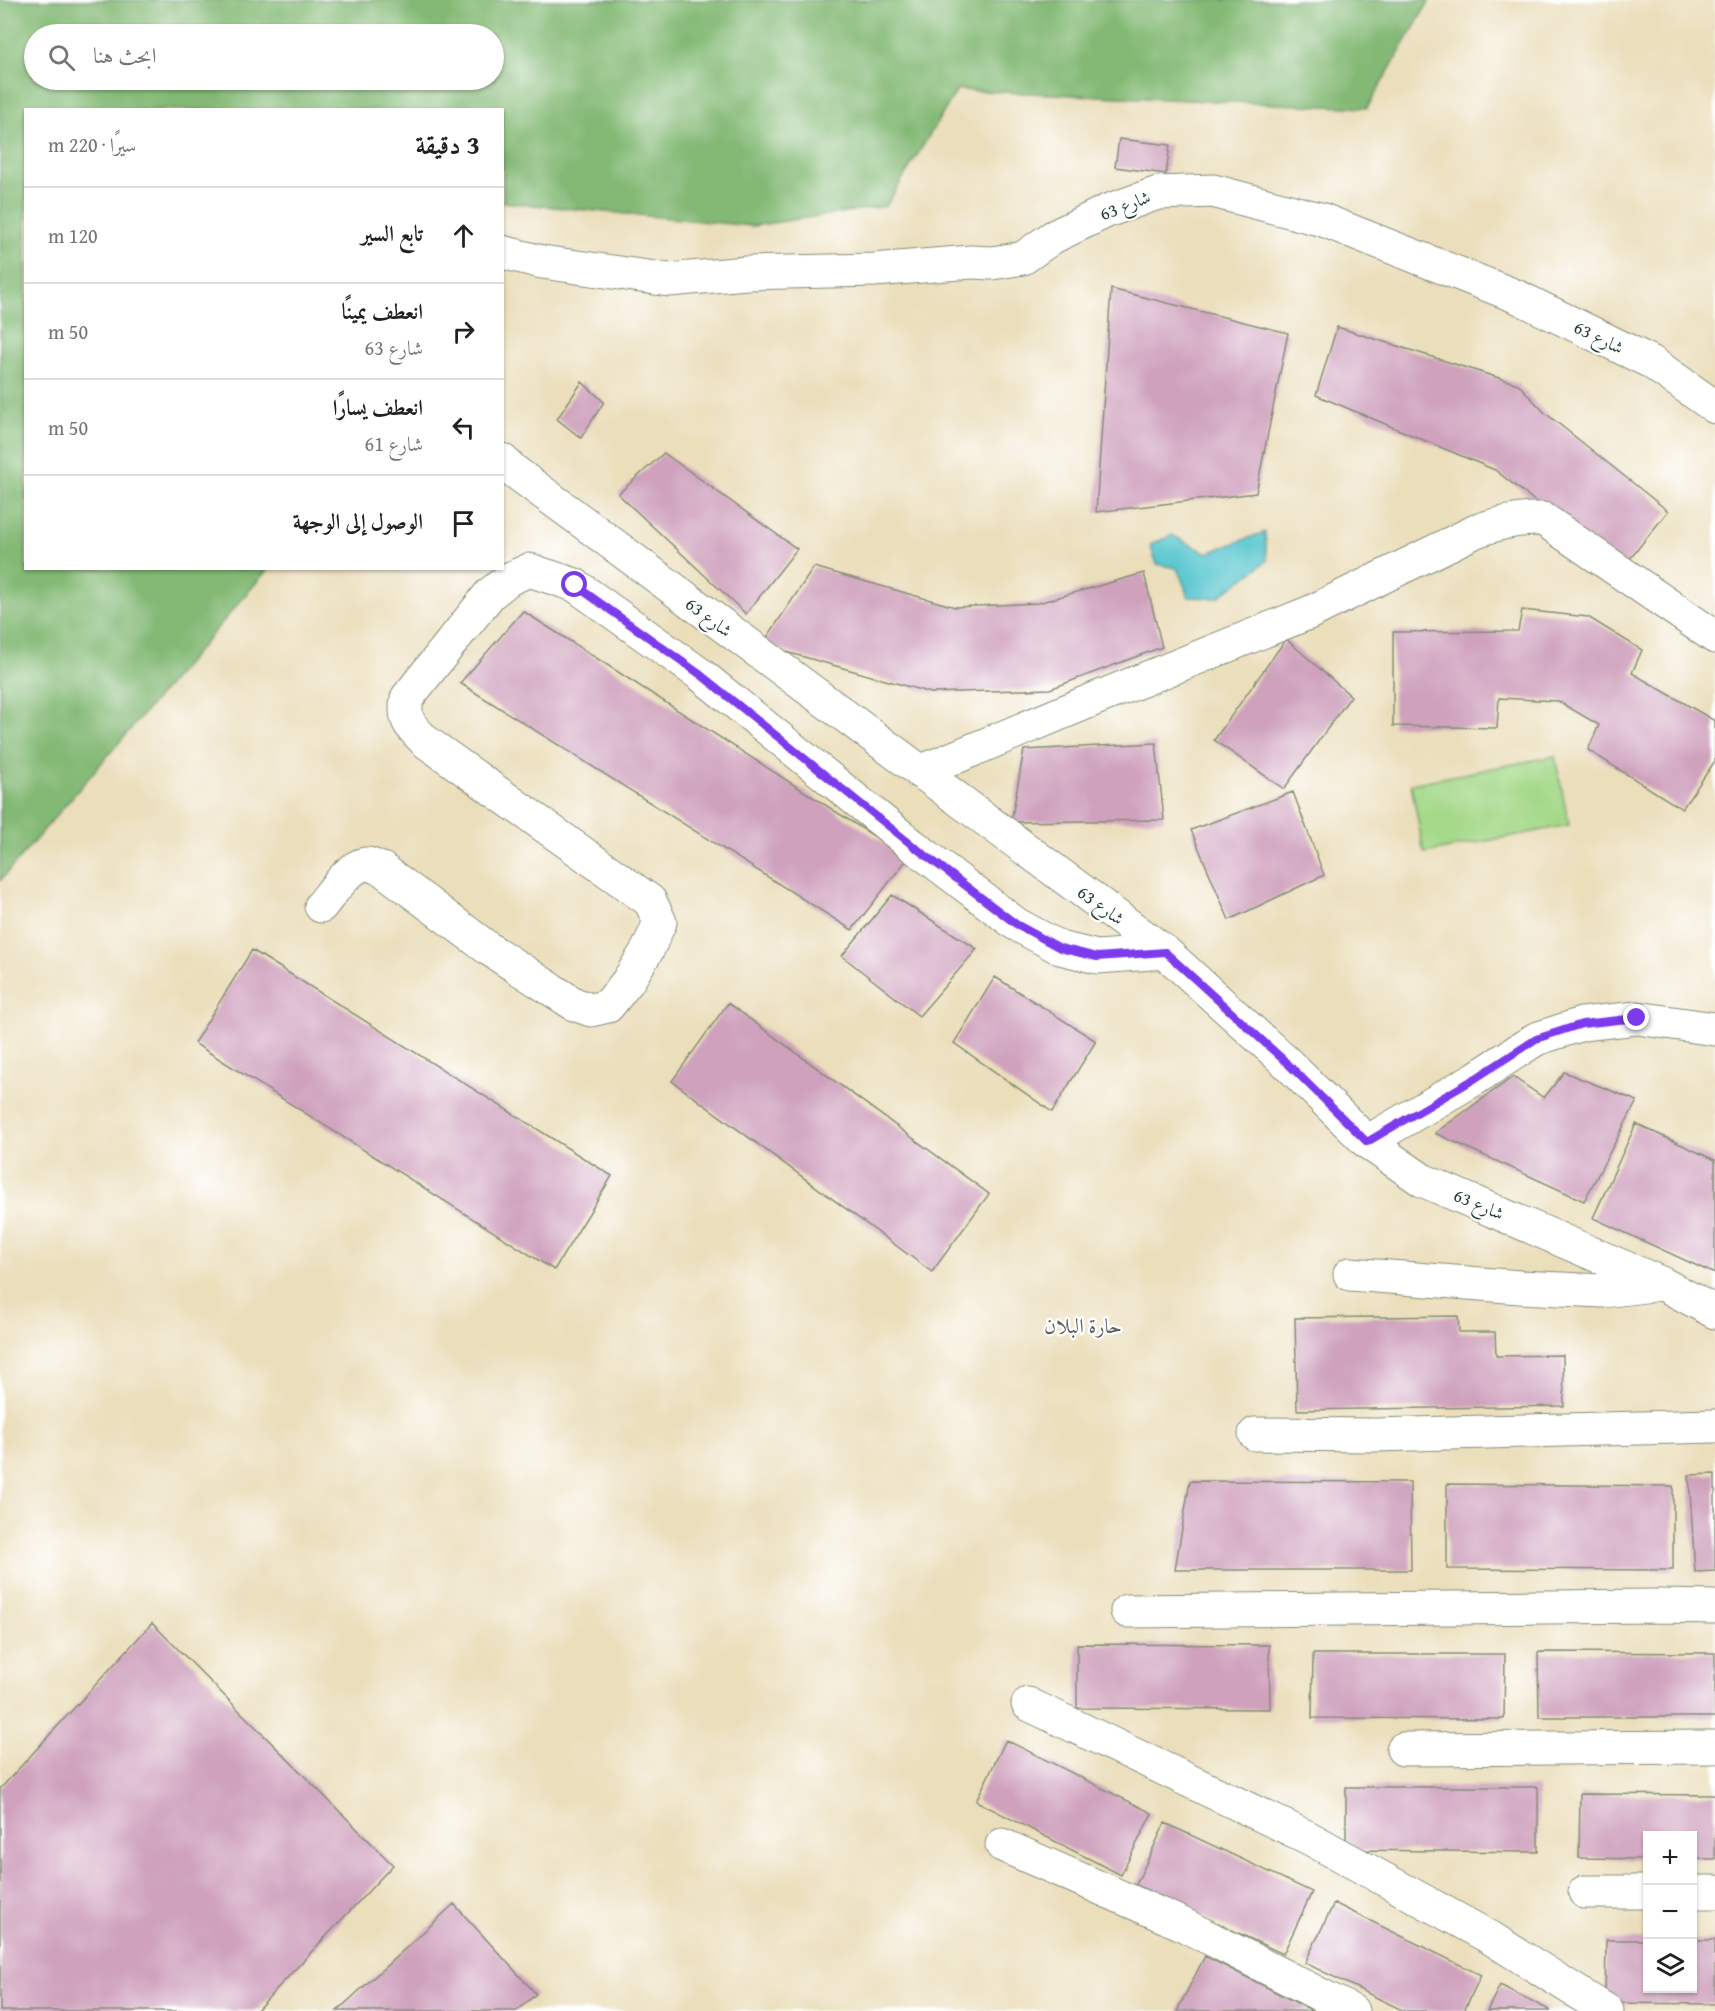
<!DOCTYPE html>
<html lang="ar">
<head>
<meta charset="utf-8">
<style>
	:root { --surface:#fff; --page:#f6f6f6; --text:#202124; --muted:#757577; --line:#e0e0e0 }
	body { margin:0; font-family:"Gentium Book Plus",Amiri,serif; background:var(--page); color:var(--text); direction:rtl }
	.controls { position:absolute; right:18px; bottom:18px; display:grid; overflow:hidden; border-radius:0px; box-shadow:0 2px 4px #0004 }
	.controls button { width:54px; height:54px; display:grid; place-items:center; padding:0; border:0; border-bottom:2px solid var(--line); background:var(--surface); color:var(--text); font:30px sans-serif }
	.stop { position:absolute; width:18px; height:18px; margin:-14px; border:4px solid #7c3aed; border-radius:50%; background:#fff }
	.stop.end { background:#7c3aed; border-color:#fff; box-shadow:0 2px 6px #0008 }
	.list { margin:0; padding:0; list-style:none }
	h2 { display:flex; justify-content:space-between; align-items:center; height:78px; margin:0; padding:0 24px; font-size:26px }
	h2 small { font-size:20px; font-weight:400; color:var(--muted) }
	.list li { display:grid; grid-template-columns:39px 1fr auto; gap:18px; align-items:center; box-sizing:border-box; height:96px; padding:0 24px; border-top:2px solid var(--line) }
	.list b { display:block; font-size:22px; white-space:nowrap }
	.list p { margin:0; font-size:20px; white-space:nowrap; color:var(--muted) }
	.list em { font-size:20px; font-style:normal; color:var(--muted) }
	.icon { flex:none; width:33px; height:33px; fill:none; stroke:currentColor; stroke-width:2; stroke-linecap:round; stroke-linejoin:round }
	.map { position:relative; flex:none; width:1715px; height:2011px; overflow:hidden; direction:ltr }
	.search { position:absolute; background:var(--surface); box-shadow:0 2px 4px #0004; left:24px; top:24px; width:480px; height:66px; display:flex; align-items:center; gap:15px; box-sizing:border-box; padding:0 21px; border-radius:33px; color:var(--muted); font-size:22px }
	.panel { position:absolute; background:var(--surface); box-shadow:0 2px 4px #0004; left:24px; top:108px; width:480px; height:462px; border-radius:0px; direction:rtl }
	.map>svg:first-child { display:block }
	.green { fill:#a4d989; stroke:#628b5e; stroke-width:1.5 }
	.forest { fill:#83b975; stroke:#517b54; stroke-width:1.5; fill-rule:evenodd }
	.water { fill:#59c6cf; stroke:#3c8282; stroke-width:1.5 }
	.building { fill:#cfa1bd }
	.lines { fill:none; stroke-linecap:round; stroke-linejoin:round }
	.street-casing { stroke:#858e78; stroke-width:35 }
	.street { stroke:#fff; stroke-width:33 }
	.route { stroke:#7c3aed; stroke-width:8 }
	.labels { text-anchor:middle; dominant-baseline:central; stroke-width:4.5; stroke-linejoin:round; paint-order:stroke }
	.street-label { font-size:18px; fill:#1f3d34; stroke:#fff }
	.quarter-label { font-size:21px; fill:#5d6064; stroke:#fff }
</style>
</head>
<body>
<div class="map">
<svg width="1715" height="2011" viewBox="0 0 1715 2011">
	<rect width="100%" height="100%" fill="#fff"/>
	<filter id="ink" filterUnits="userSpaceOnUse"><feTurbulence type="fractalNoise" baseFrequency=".0167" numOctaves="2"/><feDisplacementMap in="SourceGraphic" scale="12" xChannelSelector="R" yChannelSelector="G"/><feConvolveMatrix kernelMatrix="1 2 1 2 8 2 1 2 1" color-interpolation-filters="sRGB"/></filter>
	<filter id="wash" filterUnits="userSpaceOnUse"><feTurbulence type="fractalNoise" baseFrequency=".008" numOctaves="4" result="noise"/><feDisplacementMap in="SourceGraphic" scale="24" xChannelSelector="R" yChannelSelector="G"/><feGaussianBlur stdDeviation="1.35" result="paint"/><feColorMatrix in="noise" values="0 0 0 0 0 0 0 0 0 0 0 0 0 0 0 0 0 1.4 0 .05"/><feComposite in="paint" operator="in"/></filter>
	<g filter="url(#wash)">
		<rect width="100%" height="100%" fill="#ebdebb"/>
		<!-- green -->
		<path class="green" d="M 1555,756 L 1569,825 L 1424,853 L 1411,784 Z"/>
		<!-- forest -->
		<path class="forest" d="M 0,0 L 1430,0 L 1367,108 L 957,90 L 886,206 L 752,226 L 503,202 L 502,110 L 26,110 L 26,568 L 268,569 L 0,881 ZM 34,34 L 494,34 L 494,80 L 34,80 Z"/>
		<!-- water -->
		<path class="water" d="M 1265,532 L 1267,561 L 1217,598 L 1189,597 L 1177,568 L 1157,564 L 1150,545 L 1172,535 L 1207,553 Z"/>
		<g id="blocks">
			<!-- building -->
			<path class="building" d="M 1119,139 L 1170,145 L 1166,174 L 1115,167 Z
				M 1111,289 L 1288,333 L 1256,493 L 1096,512 Z
				M 1337,327 L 1518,384 L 1544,412 L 1668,511 L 1622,569 L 1495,470 L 1316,395 Z
				M 582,382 L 604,402 L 581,438 L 557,419 Z
				M 664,453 L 797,549 L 746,614 L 618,494 Z
				M 814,567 L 955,607 L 1038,603 L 1144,573 L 1162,647 L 1050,689 L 931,693 L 762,645 Z
				M 1522,610 L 1588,617 L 1642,650 L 1632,673 L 1715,721 L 1715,761 L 1682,809 L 1588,750 L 1599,725 L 1558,701 L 1499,698 L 1497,728 L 1393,726 L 1393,632 L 1518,631 Z
				M 523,611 L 908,858 L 852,930 L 460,683 Z
				M 1286,639 L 1351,696 L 1284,789 L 1214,740 Z
				M 1156,743 L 1164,820 L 1011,822 L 1024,750 Z
				M 1293,792 L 1324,875 L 1229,920 L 1191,830 Z
				M 892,895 L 977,949 L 919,1016 L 842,956 Z
				M 252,950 L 612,1176 L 554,1270 L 194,1043 Z
				M 995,977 L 1096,1041 L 1052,1112 L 954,1043 Z
				M 728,1003 L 989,1194 L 932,1272 L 672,1081 Z
				M 1564,1072 L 1637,1101 L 1584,1201 L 1435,1133 L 1513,1077 L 1544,1098 Z
				M 1636,1124 L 1715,1160 L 1715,1274 L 1593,1218 Z
				M 1458,1316 L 1459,1332 L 1495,1332 L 1496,1356 L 1563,1355 L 1564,1406 L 1297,1410 L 1295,1318 Z
				M 1715,1474 L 1715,1571 L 1695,1572 L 1689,1475 Z
				M 1190,1481 L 1410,1482 L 1411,1570 L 1175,1570 Z
				M 1447,1484 L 1673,1486 L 1673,1570 L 1447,1569 Z
				M 152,1623 L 393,1865 L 256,2011 L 0,2011 L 0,1789 Z
				M 1077,1644 L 1269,1645 L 1270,1709 L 1077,1708 Z
				M 1538,1652 L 1715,1653 L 1715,1717 L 1539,1717 Z
				M 1313,1654 L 1505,1654 L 1504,1719 L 1312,1718 Z
				M 1006,1740 L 1152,1813 L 1121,1875 L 976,1801 Z
				M 1346,1787 L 1538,1787 L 1538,1852 L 1346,1850 Z
				M 1580,1794 L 1715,1795 L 1715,1859 L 1692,1859 L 1692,1836 L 1648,1836 L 1648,1859 L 1579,1858 Z
				M 1165,1823 L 1312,1892 L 1283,1954 L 1136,1885 Z
				M 1334,1903 L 1481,1975 L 1464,2011 L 1404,2011 L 1305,1963 Z
				M 454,1904 L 536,1994 L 517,2011 L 337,2011 Z
				M 1606,1940 L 1648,1940 L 1648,1988 L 1692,1988 L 1692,1940 L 1715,1940 L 1715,2004 L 1605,2003 Z
				M 1205,1956 L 1313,2011 L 1177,2011 Z
				M 1500,1985 L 1551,2011 L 1487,2011 Z"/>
		</g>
	</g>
	<g filter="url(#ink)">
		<use href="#blocks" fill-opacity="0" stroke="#858e78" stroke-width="1.5"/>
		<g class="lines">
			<!-- street casing -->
			<g class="street-casing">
				<path id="street" d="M 502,252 L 542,262 L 669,280 L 746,273 L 874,270 L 971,262 L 992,263 L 1023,258 L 1053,237 L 1107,211 L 1158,193 L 1213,191 L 1323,220 L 1518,297 L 1651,362 L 1715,407
					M 502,460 L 515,472 L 1165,952 L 1287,1063 L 1367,1142 L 1422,1180 L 1663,1284 L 1715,1312
					M 920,772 L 1090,701 L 1311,612 L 1476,531 C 1498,523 1519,518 1543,519 L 1715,637
					M 321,906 C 331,894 352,862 368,864 C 372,865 378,868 382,869 L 489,949 L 574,1004 L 591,1010 L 608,1006 L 628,981 L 648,949 L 660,922 L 650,901 L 425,741 C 410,726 403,720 407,698 L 490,594 L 509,579 L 529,570 L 575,585 L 701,675 L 912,845 L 1016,924 L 1060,948 L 1097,957 L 1165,952
					M 1367,1142 L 1476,1078 L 1536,1039 L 1582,1024 L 1637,1018 L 1715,1029
					M 1350,1274 L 1520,1287 L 1603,1291 L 1661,1284
					M 1255,1434 L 1375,1435 L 1715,1426
					M 1127,1611 L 1659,1606 L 1715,1607
					M 1028,1704 L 1309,1838 L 1491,1938 L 1607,2011
					M 1403,1749 L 1715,1747
					M 1002,1845 L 1180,1923 L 1352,2011
					M 1585,1892 L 1648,1892
					M 1692,1892 L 1715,1892"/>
			</g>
			<!-- street -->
			<use href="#street" class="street"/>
		</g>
	</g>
	<g class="lines" filter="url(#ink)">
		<!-- route -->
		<path class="route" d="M 575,585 L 701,675 L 912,845 L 1016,924 L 1060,948 L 1097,957 L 1165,952 L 1287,1063 L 1367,1142 L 1476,1078 L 1536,1039 L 1582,1024 L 1637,1018"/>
	</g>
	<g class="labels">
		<!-- street labels -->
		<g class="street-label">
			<text transform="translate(1125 205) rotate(-21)">شارع 63</text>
			<text transform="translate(1599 337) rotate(26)">شارع 63</text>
			<text transform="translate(709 617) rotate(37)">شارع 63</text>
			<text transform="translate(1101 905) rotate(36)">شارع 63</text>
			<text transform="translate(1479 1204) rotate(23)">شارع 63</text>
		</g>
		<!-- quarter labels -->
		<g class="quarter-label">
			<text x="1083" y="1325">حارة البلان</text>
		</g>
	</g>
</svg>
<div class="controls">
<button>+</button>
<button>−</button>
<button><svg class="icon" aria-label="layers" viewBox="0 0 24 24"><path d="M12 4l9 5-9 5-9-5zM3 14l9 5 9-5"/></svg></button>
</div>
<div class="stop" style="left:575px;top:585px"></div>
<div class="stop end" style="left:1637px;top:1018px"></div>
<div class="search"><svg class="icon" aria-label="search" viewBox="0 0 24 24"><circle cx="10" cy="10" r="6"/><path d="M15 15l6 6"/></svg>ابحث هنا</div>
<section class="panel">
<h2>3 دقيقة<small>سيرًا · 220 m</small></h2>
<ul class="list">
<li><svg class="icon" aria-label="ahead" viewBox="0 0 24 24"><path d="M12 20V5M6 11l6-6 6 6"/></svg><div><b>تابع السير</b></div><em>120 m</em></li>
<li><svg class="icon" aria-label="right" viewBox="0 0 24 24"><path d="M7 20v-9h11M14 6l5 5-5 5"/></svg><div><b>انعطف يمينًا</b><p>شارع 63</p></div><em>50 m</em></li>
<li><svg class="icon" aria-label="left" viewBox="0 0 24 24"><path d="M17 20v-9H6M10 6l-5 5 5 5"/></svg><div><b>انعطف يسارًا</b><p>شارع 61</p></div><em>50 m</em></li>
<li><svg class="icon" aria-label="arrive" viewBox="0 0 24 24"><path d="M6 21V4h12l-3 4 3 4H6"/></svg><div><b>الوصول إلى الوجهة</b></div></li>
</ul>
</section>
</div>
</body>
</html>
